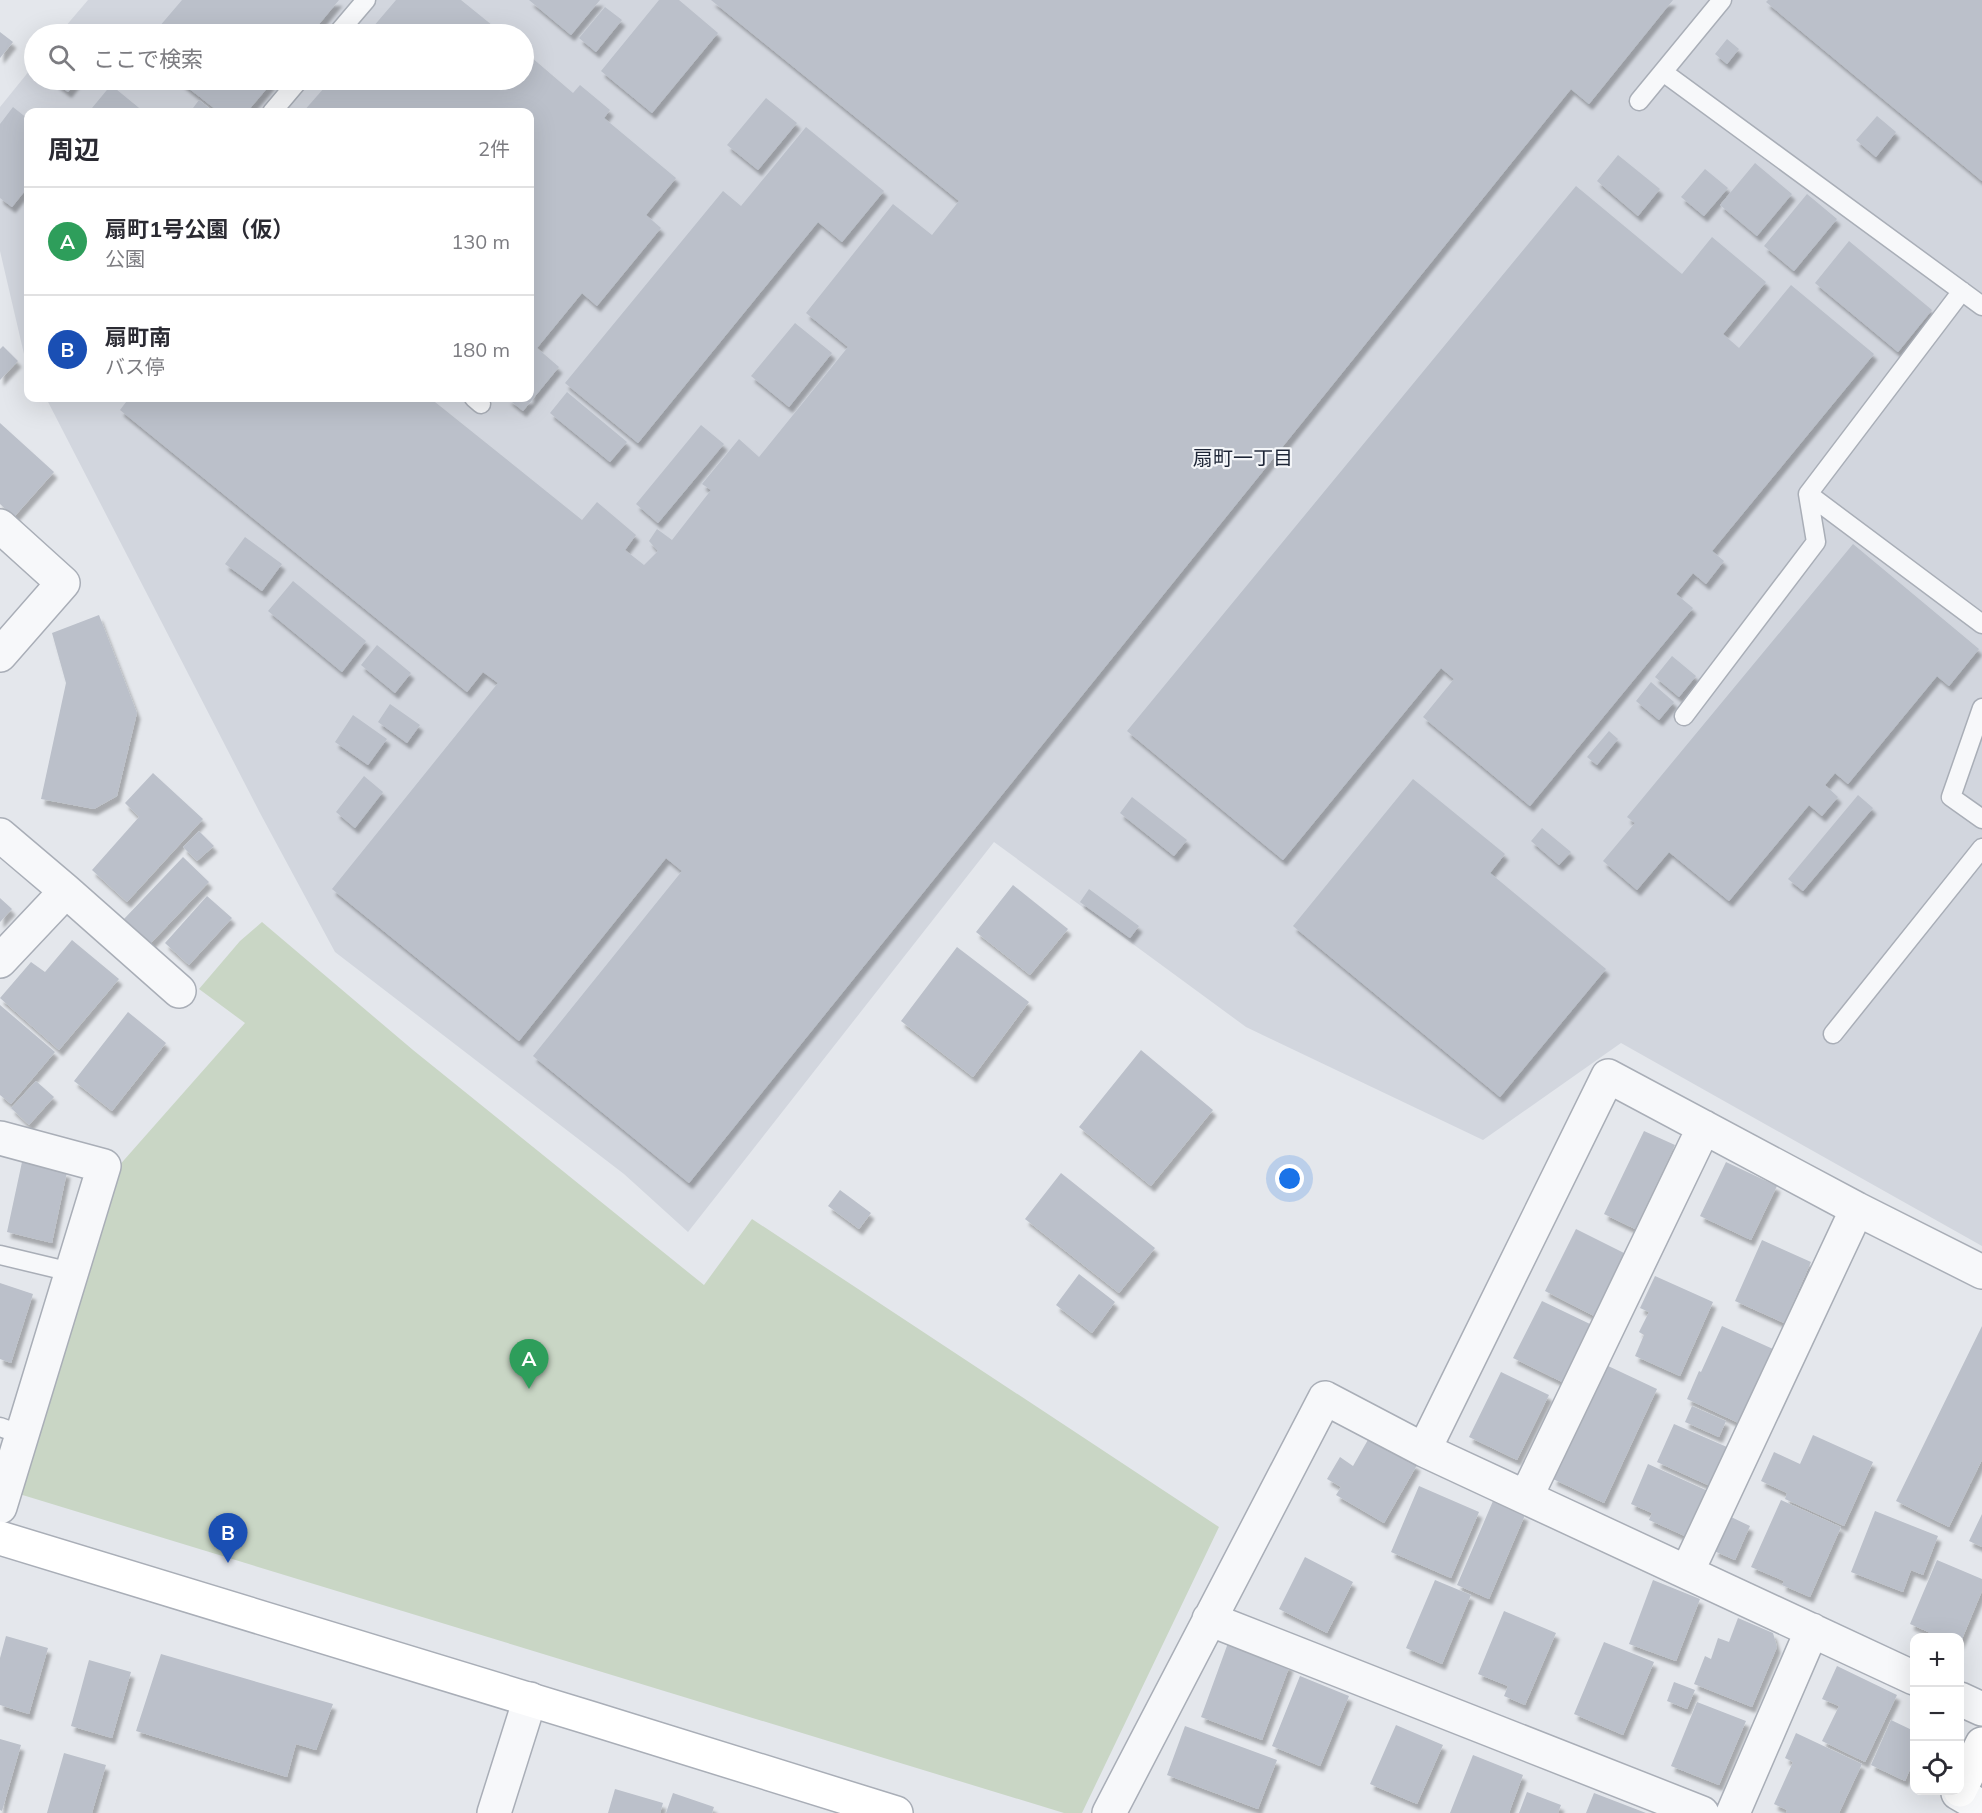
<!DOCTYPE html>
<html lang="ja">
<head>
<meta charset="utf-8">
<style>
	:root { --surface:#fff; --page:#f7f7f7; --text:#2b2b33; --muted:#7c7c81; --line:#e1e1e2; --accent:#0f766e }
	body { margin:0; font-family:Mulish,"Noto Sans JP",sans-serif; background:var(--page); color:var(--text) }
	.controls { position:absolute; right:18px; bottom:18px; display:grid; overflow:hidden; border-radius:12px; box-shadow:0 6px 24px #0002 }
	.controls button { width:54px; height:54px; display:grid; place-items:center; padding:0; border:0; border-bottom:2px solid var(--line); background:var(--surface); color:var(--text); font:30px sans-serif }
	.you { position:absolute; left:1290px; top:1179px; width:21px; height:21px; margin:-15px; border:4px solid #fff; border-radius:50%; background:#1a73e8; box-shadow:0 0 0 9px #1a73e833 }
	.badge { display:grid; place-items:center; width:39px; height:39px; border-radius:50%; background:var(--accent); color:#fff; font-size:20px; font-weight:700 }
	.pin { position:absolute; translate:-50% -50px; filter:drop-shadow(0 2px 3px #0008) }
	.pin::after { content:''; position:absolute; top:32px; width:21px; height:18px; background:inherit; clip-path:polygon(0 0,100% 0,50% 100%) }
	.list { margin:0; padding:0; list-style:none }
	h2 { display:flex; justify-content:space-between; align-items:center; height:78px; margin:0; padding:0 24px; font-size:26px }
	h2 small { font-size:20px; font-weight:400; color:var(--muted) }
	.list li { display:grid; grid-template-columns:39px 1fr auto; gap:18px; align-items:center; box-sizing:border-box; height:108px; padding:0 24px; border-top:2px solid var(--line) }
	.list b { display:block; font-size:22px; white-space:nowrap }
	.list p { margin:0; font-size:20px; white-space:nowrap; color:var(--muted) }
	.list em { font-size:20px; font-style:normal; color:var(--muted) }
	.icon { flex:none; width:33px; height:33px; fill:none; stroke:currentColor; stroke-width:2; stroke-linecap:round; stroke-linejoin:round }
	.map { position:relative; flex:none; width:1982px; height:1813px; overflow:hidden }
	.search { position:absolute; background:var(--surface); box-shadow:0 6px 24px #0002; left:24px; top:24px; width:510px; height:66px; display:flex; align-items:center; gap:15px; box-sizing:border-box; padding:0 21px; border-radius:33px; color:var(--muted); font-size:22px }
	.panel { position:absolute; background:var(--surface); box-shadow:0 6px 24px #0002; left:24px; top:108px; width:510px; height:294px; border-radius:12px }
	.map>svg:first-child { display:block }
	.built { fill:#d2d6de }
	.green { fill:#c9d6c5 }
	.building { fill:#bbc0ca; filter:url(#shadow) }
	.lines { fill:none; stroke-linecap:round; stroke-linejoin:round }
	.lane-casing { stroke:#a9aeb7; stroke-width:21 }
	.street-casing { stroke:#a9aeb7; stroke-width:36 }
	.secondary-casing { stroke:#a9aeb7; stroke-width:36 }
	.lane { stroke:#f7f8fa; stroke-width:18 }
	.street { stroke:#f7f8fa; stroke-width:33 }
	.secondary { stroke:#fff; stroke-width:33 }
	.labels { text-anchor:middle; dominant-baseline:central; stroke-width:4.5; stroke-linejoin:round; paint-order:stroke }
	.neighbourhood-label { font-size:20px; fill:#1d2536; stroke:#f4f6f9 }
</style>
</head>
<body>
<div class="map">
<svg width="1982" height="1813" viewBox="0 0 1982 1813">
	<defs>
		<filter id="shadow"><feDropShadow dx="3.5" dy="6" stdDeviation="1.5" flood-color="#0004"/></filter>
	</defs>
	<rect width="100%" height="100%" fill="#e4e7ec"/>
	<!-- built -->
	<path class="built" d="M 88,0 L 1982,0 L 1982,1246 L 1621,1043 L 1483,1140 L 1246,1027 L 994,842 L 688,1232 L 624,1174 L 335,952 L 260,813 L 46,398 L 530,398 L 530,112 L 28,112 L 28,363 L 24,354 L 0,251 L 0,107 L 34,65 L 34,80 L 524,80 L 524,34 L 59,34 Z"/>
	<!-- green -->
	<path class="green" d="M 262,922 L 413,1050 L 704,1285 L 752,1219 L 1219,1527 L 1082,1813 L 1064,1813 L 16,1493 L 117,1168 L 245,1023 L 199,989 L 240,941 Z"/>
	<!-- building -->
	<path class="building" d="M 182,0 L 339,0 L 311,34 L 153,34 Z
		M 396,0 L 461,0 L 503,34 L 367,34 Z
		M 529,0 L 600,0 L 571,35 Z
		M 659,0 L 679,0 L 718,33 L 652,113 L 601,71 Z
		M 711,0 L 1673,0 L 1589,104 L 1571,89 L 689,1183 L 533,1056 L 682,871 L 666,858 L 519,1041 L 332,889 L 498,683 L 483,672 L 467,692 L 120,410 L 129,398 L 430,398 L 582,520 L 597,502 L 636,535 L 625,550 L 644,565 L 658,551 L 649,541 L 657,529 L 672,540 L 711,490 L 702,484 L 739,439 L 759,457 L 848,347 L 806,313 L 893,204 L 932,235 L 959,201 Z
		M 1768,0 L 1982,0 L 1982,181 L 1766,2 Z
		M 605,7 L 622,20 L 596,52 L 579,38 Z
		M 87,24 L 99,34 L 79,33 Z
		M 0,32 L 13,42 L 0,58 Z
		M 1727,39 L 1739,49 L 1727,64 L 1715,54 Z
		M 524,51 L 573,93 L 580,85 L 610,110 L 604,118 L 676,178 L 646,215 L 661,228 L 597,306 L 582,293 L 537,348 L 559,367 L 523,411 L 507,398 L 530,398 L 530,112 L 303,112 L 331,80 L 524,80 Z
		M 52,80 L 78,80 L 68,92 Z
		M 178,80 L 274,80 L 247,112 L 219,112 Z
		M 111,85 L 144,112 L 97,112 L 92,108 Z
		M 766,98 L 797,123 L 758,170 L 727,145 Z
		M 199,100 L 214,112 L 190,112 Z
		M 13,107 L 28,119 L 28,187 L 12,207 L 0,198 L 0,124 Z
		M 1877,116 L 1896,132 L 1876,157 L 1856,140 Z
		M 806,127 L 884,191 L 842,242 L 818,222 L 638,443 L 565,383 L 723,191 L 741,206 Z
		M 1618,155 L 1660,189 L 1638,216 L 1597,181 Z
		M 1755,163 L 1792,194 L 1757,236 L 1720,205 Z
		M 1705,169 L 1728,188 L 1704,216 L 1681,197 Z
		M 1576,186 L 1682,274 L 1712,237 L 1766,282 L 1723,334 L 1739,348 L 1791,285 L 1874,354 L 1712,551 L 1724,561 L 1706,584 L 1693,573 L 1676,594 L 1693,608 L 1530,806 L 1423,717 L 1454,679 L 1441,668 L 1283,860 L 1127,731 Z
		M 1807,194 L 1837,219 L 1794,271 L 1764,246 Z
		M 1849,241 L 1932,310 L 1898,352 L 1815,283 Z
		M 795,323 L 832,353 L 789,407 L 751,376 Z
		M 3,346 L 18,361 L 0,380 L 0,349 Z
		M 567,392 L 627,442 L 610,462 L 550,413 Z
		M 0,423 L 54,472 L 14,517 L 0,504 Z
		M 701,425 L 724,444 L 658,523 L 636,504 Z
		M 245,537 L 282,564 L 262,591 L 225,564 Z
		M 1853,544 L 1979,649 L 1949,686 L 1937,676 L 1848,784 L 1835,773 L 1825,785 L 1838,797 L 1822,816 L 1809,805 L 1729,901 L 1669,852 L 1637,890 L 1603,861 L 1635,823 L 1627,817 Z
		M 293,581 L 366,641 L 342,672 L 268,611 Z
		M 99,615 L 137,713 L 117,796 L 94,809 L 41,799 L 66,683 L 52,633 Z
		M 377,645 L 411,673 L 395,693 L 361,665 Z
		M 1672,656 L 1696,676 L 1679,697 L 1655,677 Z
		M 1651,682 L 1674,702 L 1659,720 L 1636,701 Z
		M 390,704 L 420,725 L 407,743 L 378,722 Z
		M 353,715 L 387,739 L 368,765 L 335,742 Z
		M 1609,731 L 1618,739 L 1597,765 L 1587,757 Z
		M 153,773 L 203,819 L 127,902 L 92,870 L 139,817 L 125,803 Z
		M 364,776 L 383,792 L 355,828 L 336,812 Z
		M 1413,779 L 1505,854 L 1490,873 L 1606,969 L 1500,1097 L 1293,926 Z
		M 1858,795 L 1873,808 L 1803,891 L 1788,879 Z
		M 1132,797 L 1187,840 L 1174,856 L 1120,813 Z
		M 1542,828 L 1571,852 L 1559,865 L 1531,841 Z
		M 199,831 L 214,846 L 197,861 L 183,847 Z
		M 183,857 L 209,882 L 150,944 L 124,919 Z
		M 1013,885 L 1068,929 L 1030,975 L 976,932 Z
		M 1089,889 L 1139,926 L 1130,938 L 1080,902 Z
		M 207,896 L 232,918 L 189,965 L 165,943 Z
		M 0,898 L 12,909 L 0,922 Z
		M 72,940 L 119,979 L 59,1050 L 0,998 L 31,962 L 45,972 Z
		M 957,947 L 1029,1002 L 973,1077 L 901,1021 Z
		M 0,1005 L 55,1052 L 11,1104 L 0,1095 Z
		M 128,1012 L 166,1043 L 112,1111 L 74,1081 Z
		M 1141,1050 L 1213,1110 L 1151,1186 L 1079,1127 Z
		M 36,1081 L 54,1097 L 29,1125 L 11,1108 Z
		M 1644,1131 L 1675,1145 L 1635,1229 L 1604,1214 Z
		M 22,1162 L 67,1172 L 52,1243 L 7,1232 Z
		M 1726,1162 L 1777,1186 L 1751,1240 L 1700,1216 Z
		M 1061,1173 L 1155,1248 L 1119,1293 L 1025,1219 Z
		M 840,1190 L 871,1213 L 859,1229 L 828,1206 Z
		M 1576,1229 L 1626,1254 L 1596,1317 L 1545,1291 Z
		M 1762,1240 L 1811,1262 L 1784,1323 L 1735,1301 Z
		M 1079,1274 L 1115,1302 L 1092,1333 L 1056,1305 Z
		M 1655,1276 L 1713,1302 L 1680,1376 L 1635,1356 L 1644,1335 L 1639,1332 L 1649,1312 L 1640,1308 Z
		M 0,1283 L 33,1294 L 11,1363 L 0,1359 Z
		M 1542,1301 L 1590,1324 L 1562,1382 L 1513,1358 Z
		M 1722,1326 L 1773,1349 L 1752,1395 L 1743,1425 L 1687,1399 L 1699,1371 L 1701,1372 Z
		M 1982,1326 L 1982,1460 L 1949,1527 L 1896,1501 Z
		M 1606,1365 L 1657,1389 L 1604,1503 L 1553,1479 Z
		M 1501,1372 L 1549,1395 L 1517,1460 L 1469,1437 Z
		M 1692,1406 L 1726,1421 L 1719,1437 L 1685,1422 Z
		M 1674,1424 L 1727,1447 L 1710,1486 L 1657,1462 Z
		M 1813,1435 L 1873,1462 L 1844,1526 L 1785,1499 L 1787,1493 L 1761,1481 L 1774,1452 L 1800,1464 Z
		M 1369,1438 L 1417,1465 L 1384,1523 L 1336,1495 L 1341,1487 L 1327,1479 L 1340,1457 L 1353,1466 Z
		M 1648,1464 L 1708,1491 L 1687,1537 L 1649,1520 L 1652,1513 L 1631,1504 Z
		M 1419,1486 L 1479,1512 L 1451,1578 L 1391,1552 Z
		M 1781,1500 L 1841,1527 L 1810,1597 L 1782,1585 L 1784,1581 L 1751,1567 Z
		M 1493,1501 L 1525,1515 L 1489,1599 L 1457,1585 Z
		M 1875,1511 L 1938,1536 L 1923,1575 L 1911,1570 L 1903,1592 L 1851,1572 Z
		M 1982,1514 L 1982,1547 L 1969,1541 Z
		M 1729,1516 L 1750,1526 L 1735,1560 L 1714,1551 Z
		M 1305,1557 L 1353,1582 L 1327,1633 L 1279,1609 Z
		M 1937,1560 L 1982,1579 L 1982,1591 L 1960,1644 L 1960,1638 L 1942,1638 L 1910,1624 Z
		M 1435,1580 L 1471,1595 L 1442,1664 L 1406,1648 Z
		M 1653,1580 L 1700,1599 L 1676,1661 L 1629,1644 Z
		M 1504,1611 L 1556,1633 L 1525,1705 L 1504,1696 L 1508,1686 L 1478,1674 Z
		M 1738,1618 L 1773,1633 L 1777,1647 L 1752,1707 L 1694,1684 L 1705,1656 L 1711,1659 L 1718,1638 L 1729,1642 Z
		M 6,1636 L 48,1648 L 29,1714 L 0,1705 L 0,1658 Z
		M 1604,1642 L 1654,1662 L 1623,1735 L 1574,1714 Z
		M 1228,1643 L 1290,1665 L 1262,1740 L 1201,1717 Z
		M 161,1654 L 333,1704 L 316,1750 L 296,1744 L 287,1777 L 136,1731 Z
		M 89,1660 L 131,1672 L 112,1738 L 71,1726 Z
		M 1837,1666 L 1897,1695 L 1865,1762 L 1822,1741 L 1839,1706 L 1822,1699 Z
		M 1300,1676 L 1349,1696 L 1320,1766 L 1272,1746 Z
		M 1674,1682 L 1695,1690 L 1687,1709 L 1667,1701 Z
		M 1697,1702 L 1746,1721 L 1719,1785 L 1671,1766 Z
		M 1891,1720 L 1914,1731 L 1914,1760 L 1905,1781 L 1871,1765 Z
		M 1396,1725 L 1443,1745 L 1417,1804 L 1370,1784 Z
		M 1185,1726 L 1277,1760 L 1258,1809 L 1167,1775 Z
		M 1796,1733 L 1862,1764 L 1839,1813 L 1786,1813 L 1787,1810 L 1774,1804 L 1793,1762 L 1785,1758 Z
		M 0,1739 L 21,1745 L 2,1811 L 0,1810 Z
		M 64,1753 L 106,1765 L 92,1813 L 47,1813 Z
		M 1473,1755 L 1523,1775 L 1509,1813 L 1450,1813 Z
		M 615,1789 L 663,1803 L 660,1813 L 608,1813 Z
		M 1527,1792 L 1561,1805 L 1558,1813 L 1519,1813 Z
		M 673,1793 L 714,1807 L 712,1813 L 666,1813 Z
		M 1594,1793 L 1646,1813 L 1586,1813 Z"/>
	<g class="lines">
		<!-- lane casing -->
		<g class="lane-casing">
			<path id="lane" d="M 337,34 L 366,0
				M 1663,72 L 1982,306
				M 1639,101 L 1722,0
				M 272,112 L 299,80
				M 474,398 L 481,404
				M 1808,494 L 1982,624
				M 1982,708 L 1951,797 L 1982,819
				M 1684,716 L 1816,542 L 1808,494 L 1962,291
				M 1833,1034 L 1982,848
				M 0,1255 L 71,1272
				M 0,1427 L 22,1435"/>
		</g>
		<!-- street casing -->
		<g class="street-casing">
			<path id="street" d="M 0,526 L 63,583 L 0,655
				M 0,835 L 66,891 L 0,961
				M 66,891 L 179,991
				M 0,1138 L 104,1166 L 0,1507
				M 1424,1450 L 1608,1076 L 1857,1209 L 1982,1272
				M 1526,1497 L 1704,1127
				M 1687,1572 L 1857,1209
				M 1209,1619 L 1702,1813
				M 1960,1699 L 1982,1709
				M 1958,1793 L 1982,1807
				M 494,1813 L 530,1699
				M 1109,1813 L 1325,1398 L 1424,1450 L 1914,1678
				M 1733,1813 L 1812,1630"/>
		</g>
		<!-- secondary casing -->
		<g class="secondary-casing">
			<path id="secondary" d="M 0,1538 L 590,1718 L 896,1813
				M 1960,1790 L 1982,1744"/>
		</g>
		<!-- lane -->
		<use href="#lane" class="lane"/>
		<!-- street -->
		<use href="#street" class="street"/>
		<!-- secondary -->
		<use href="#secondary" class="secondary"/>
	</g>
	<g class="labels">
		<!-- neighbourhood labels -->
		<g class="neighbourhood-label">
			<text x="1243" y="457">扇町一丁目</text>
		</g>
	</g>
</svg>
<div class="controls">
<button>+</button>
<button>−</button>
<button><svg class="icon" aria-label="locate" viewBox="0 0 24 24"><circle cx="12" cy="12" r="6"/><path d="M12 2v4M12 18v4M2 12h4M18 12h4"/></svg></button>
</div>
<div class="you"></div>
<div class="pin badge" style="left:529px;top:1389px;background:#2e9e5b">A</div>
<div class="pin badge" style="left:228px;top:1563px;background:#1a4fb4">B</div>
<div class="search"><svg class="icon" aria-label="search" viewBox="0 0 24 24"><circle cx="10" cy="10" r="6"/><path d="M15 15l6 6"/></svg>ここで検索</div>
<section class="panel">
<h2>周辺<small>2件</small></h2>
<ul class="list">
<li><span class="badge" style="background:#2e9e5b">A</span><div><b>扇町1号公園（仮）</b><p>公園</p></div><em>130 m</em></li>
<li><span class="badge" style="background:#1a4fb4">B</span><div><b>扇町南</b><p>バス停</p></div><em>180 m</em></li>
</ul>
</section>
</div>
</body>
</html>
